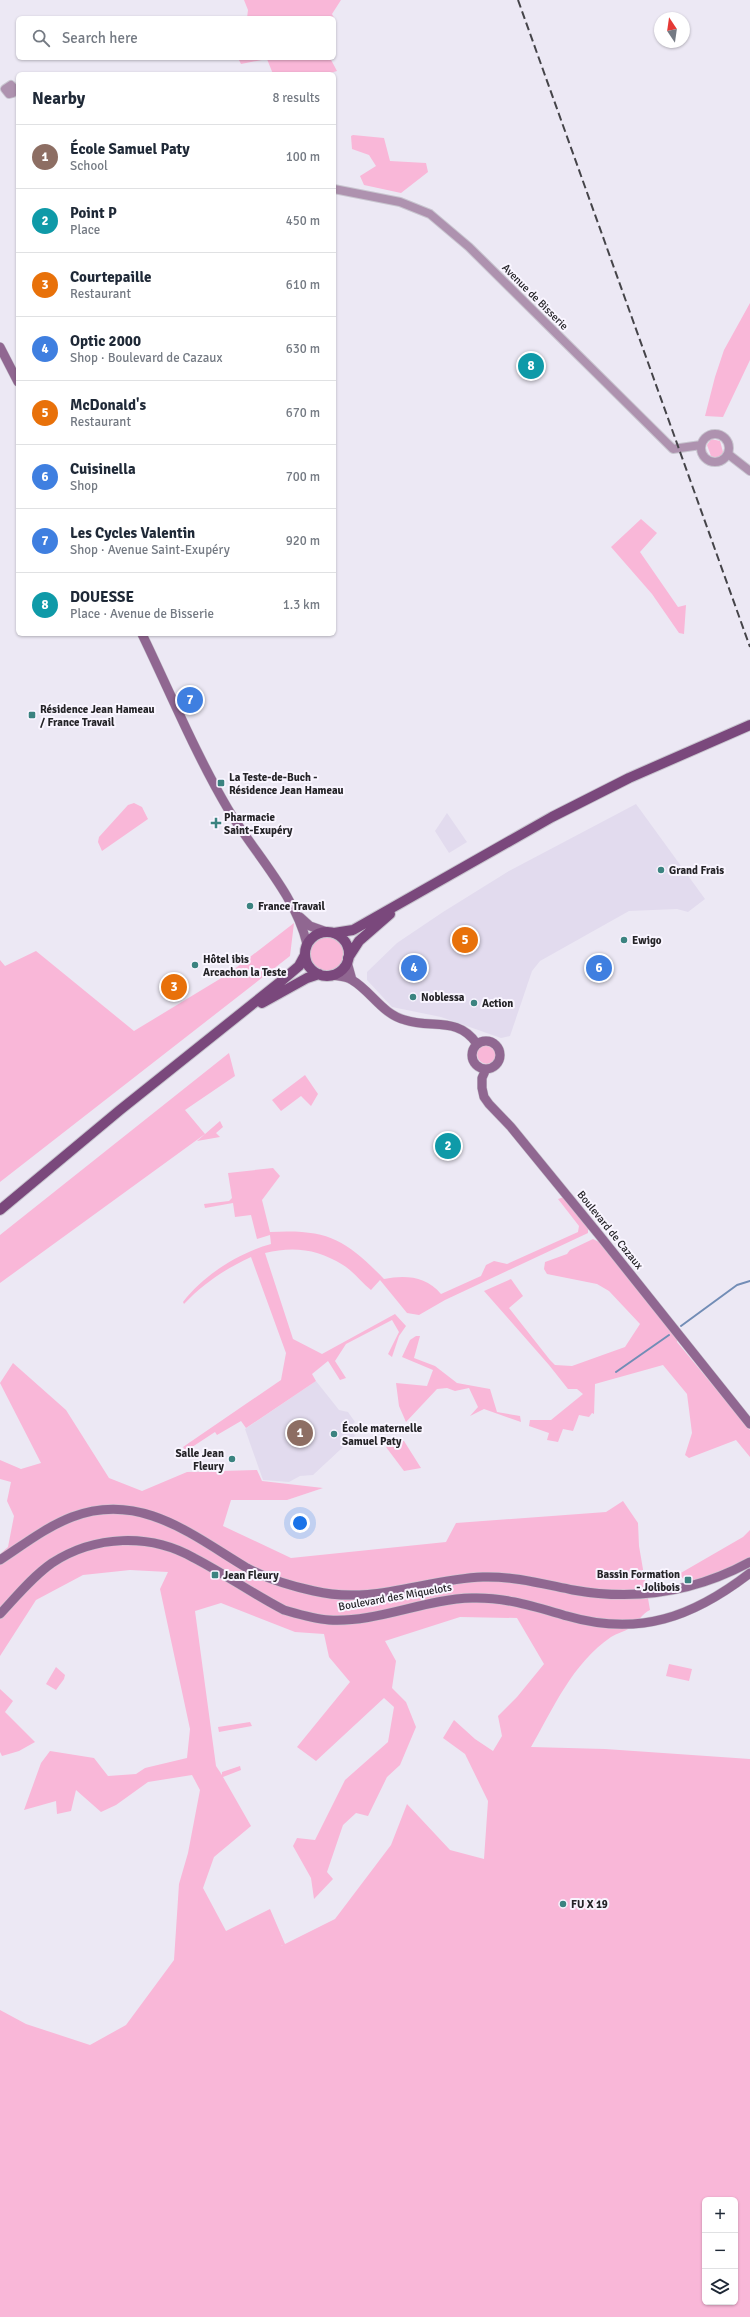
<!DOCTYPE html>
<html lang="en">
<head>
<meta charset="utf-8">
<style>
	:root { --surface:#fff; --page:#f2f2f3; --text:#1f2937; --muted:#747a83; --line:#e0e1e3; --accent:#2563eb }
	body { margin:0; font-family:Signika,sans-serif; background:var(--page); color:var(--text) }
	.controls { position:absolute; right:12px; bottom:12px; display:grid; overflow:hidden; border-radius:6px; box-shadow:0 1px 3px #0004 }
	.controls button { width:36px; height:36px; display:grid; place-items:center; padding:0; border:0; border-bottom:1px solid var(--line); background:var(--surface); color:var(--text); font:20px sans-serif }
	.compass { position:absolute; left:654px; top:12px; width:36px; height:36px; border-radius:50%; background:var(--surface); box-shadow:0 1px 3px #0004; rotate:347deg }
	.you { position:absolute; left:300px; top:1523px; width:14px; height:14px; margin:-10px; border:3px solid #fff; border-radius:50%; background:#1a73e8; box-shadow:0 0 0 6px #1a73e833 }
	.badge { display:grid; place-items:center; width:26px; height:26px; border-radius:50%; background:var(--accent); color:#fff; font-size:13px; font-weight:700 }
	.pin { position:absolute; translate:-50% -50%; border:2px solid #fff; box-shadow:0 1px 4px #0006 }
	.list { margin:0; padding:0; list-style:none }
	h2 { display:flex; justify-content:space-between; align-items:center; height:52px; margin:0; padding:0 16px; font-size:17px }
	h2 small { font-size:13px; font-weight:400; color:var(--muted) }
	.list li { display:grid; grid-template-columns:26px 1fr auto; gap:12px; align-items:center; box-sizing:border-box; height:64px; padding:0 16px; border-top:1px solid var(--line) }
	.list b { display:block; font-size:15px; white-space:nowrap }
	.list p { margin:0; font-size:13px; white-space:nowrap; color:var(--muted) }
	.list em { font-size:13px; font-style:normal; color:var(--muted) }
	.icon { flex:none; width:22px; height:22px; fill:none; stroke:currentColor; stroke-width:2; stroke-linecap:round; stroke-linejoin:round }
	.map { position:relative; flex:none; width:750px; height:2317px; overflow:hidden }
	.search { position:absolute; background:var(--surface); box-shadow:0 1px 3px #0004; left:16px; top:16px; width:320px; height:44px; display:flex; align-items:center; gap:10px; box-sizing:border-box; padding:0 14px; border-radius:6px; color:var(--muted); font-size:15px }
	.panel { position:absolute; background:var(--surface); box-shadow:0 1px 3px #0004; left:16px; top:72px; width:320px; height:564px; border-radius:6px }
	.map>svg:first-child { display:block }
	.built { fill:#e2dbee }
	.green { fill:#f9b7d8; fill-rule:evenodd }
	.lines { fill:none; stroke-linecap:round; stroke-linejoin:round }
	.stream { stroke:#728db6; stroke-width:2 }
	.tertiary-casing { stroke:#c8c5cf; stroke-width:10 }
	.secondary-casing { stroke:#c8c5cf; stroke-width:10 }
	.primary-casing { stroke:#c8c5cf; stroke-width:12 }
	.tertiary { stroke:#ae92af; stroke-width:8 }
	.secondary { stroke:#906791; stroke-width:9 }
	.primary { stroke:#7a487c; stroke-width:10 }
	.rail { stroke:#454449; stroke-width:2; stroke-dasharray:8 4; stroke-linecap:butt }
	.poi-dot { fill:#3b8380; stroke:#f9f5ff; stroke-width:1.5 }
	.labels { text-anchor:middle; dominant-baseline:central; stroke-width:4; stroke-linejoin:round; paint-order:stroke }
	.street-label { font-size:11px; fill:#242327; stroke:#f9f5ff }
	.poi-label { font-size:11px; font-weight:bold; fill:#242327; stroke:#f9f5ff; text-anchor:start }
</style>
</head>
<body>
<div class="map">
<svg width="750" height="2317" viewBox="0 0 750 2317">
	<rect width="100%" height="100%" fill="#ece8f4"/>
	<!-- built -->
	<path class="built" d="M 636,804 L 705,899 L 688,912 L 677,909 L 629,911 L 540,961 L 532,971 L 510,1036 L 501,1038 L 441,1017 L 392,1007 L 367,980 L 367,972 L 397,943 L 443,912 L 509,871 Z
		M 447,813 L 467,842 L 449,853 L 435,831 Z
		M 316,1381 L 339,1410 L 348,1412 L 355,1422 L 350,1426 L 355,1436 L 313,1475 L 300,1476 L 289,1482 L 263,1480 L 245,1429 Z"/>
	<!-- green -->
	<path class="green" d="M 244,0 L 341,0 L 332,14 L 334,18 L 247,18 L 248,10 Z
		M 238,58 L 330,58 L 337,71 L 327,74 L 273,74 L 267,59 L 241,64 Z
		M 353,135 L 384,138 L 390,161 L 426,163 L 428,172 L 401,193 L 364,185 L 360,176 L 376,166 L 369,155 L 352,149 L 351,136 Z
		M 750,303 L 750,360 L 723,417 L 705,416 L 715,377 L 724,350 Z
		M 711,439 L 720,441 L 723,452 L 720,457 L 717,458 L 711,456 L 707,445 Z
		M 641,519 L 657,533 L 640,552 L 678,607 L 686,605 L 684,634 L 679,633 L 652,594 L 611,547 Z
		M 134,803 L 142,807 L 148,819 L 102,851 L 98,842 L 99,837 L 128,805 Z
		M 294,923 L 290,956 L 0,1182 L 0,960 L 5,966 L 36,951 L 134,1031 L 228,974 Z
		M310 954a17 17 0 1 1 34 0a17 17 0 1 1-34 0Z
		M477 1054a10 10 0 1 1 20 0a10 10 0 1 1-20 0Z
		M 229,1053 L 235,1076 L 185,1110 L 205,1134 L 0,1283 L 0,1235 Z
		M 305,1075 L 318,1094 L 311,1106 L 301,1096 L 281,1111 L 272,1100 Z
		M 220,1121 L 223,1127 L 216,1133 L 220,1137 L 197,1141 Z
		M 273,1168 L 280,1176 L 262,1200 L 270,1232 C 328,1229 345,1239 384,1279 C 405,1275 426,1276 441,1294 L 481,1276 L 486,1265 L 494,1261 L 507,1264 L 578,1232 L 579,1226 L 558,1199 L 564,1197 L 588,1227 L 588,1233 L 445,1300 L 419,1315 L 407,1313 L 380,1280 L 371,1290 C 361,1282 353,1271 343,1265 C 318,1249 293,1246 265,1253 L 293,1339 L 322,1354 L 395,1314 L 406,1326 L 399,1336 L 392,1357 L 388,1354 L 399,1332 L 392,1320 L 346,1344 L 335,1361 L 346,1378 L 340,1380 L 328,1361 L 312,1374 L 316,1381 L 246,1428 L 241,1421 L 217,1435 L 215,1432 L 186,1451 L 183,1447 L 281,1380 L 286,1353 L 251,1257 C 225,1269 204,1283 184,1304 L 183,1302 C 204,1275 238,1253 271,1244 L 270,1235 L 257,1239 L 251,1215 L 235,1217 L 233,1203 L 205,1208 L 204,1204 L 229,1201 L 232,1198 L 228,1173 Z
		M 593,1239 L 601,1243 L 677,1337 L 677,1342 L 750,1430 L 750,1457 L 736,1440 L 689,1458 L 685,1455 L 692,1433 L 687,1394 L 663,1365 L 595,1384 L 594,1414 L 592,1413 L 589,1417 L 579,1415 L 573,1431 L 563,1429 L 558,1442 L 547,1440 L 549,1433 L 529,1426 L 530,1420 L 551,1420 L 583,1394 L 577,1389 L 568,1389 L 549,1365 L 484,1291 L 511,1279 L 523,1296 L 509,1308 L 550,1360 L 555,1365 L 572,1366 L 625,1347 L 640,1324 L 609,1291 L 597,1284 L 547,1274 L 544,1269 L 545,1262 L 567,1254 L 570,1250 Z
		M 416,1336 L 420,1336 L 414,1358 L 435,1366 L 457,1383 L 490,1389 L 497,1412 L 520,1416 L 521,1422 L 484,1409 L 470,1416 L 478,1407 L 469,1388 L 455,1391 L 447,1388 L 437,1389 L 406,1422 L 399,1406 L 396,1383 L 427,1386 L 433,1370 L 402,1357 L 410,1340 Z
		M 13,1363 L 66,1410 L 109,1478 L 142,1491 L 187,1472 L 257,1470 L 262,1481 L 323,1488 L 287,1500 L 231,1500 L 223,1526 L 291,1558 L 446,1542 L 456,1523 L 606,1512 L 623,1501 L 638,1523 L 639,1546 L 650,1610 C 642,1613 638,1623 630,1628 C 624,1632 617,1633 611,1637 C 572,1664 554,1707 531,1747 L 605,1749 L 750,1759 L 750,2317 L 0,2317 L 0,2010 L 26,2024 L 90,2045 L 126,2025 L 174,1960 L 179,1884 L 188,1853 L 200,1790 L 192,1775 L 148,1782 L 116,1805 L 101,1812 L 76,1790 L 71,1811 L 57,1814 L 56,1801 L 24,1810 L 41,1763 L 50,1751 L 94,1758 L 108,1776 L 136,1774 L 145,1768 L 187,1758 L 190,1729 L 160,1589 L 168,1572 L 130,1570 L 83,1575 L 36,1600 L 0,1656 L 0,1554 L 8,1547 L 14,1516 L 7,1501 L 11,1482 L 0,1479 L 0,1460 L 21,1469 L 41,1463 L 0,1383 ZM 221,1603 L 295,1632 L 324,1634 L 329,1657 L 350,1682 L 297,1747 L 316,1761 L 384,1698 L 394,1707 L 388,1742 L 345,1780 L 315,1840 L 297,1838 L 293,1846 L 311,1878 L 314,1899 L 333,1879 L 327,1872 L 343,1825 L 356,1813 L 368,1816 L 387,1777 L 400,1765 L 416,1727 L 406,1702 L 392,1688 L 396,1661 L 385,1641 L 460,1617 L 517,1618 L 544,1664 L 517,1697 L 498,1716 L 502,1736 L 493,1751 L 475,1739 L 454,1720 L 443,1738 L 465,1754 L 488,1801 L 484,1859 L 450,1850 L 407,1804 L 391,1845 L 335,1919 L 281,1946 L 285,1944 L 270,1909 L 226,1931 L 203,1888 L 214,1857 L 251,1826 L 223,1777 L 241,1770 L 240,1766 L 222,1772 L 222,1775 L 216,1766 L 195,1611 ZM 705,2200 L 735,2200 L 735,2302 L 705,2302 Z
		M 392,1440 L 404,1441 L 421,1468 L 404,1471 L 386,1447 Z
		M 750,1530 L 750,1558 L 719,1573 L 689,1585 L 679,1574 L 743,1537 Z
		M 669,1664 L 692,1669 L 689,1681 L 666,1676 Z
		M 56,1667 L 65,1675 L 64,1679 L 56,1690 L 46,1684 Z
		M 0,1689 L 13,1701 L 5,1712 L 35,1742 L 19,1751 L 2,1756 L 0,1752 Z
		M 250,1722 L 252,1726 L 219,1732 L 218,1727 Z"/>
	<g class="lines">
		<!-- stream -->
		<path class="stream" d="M 681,1326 L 737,1285 L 750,1281
			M 616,1372 L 669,1335"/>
		<!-- tertiary casing -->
		<g class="tertiary-casing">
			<path id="tertiary" d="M 15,89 L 13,93 L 9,94 L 5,89 L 11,85 L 18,92
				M 334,189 L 400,202 L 430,214 L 469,247 L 673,449 L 701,445
				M701 448a14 14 0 1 1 28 0a14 14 0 1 1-28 0Z
				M 728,454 L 750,471"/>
		</g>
		<!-- secondary casing -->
		<g class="secondary-casing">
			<path id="secondary" d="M 0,347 L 18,382
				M 142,634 C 170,692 195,753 228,809 C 254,853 295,894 307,944
				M 300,917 L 310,926 L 327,932
				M 347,962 L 352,980
				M 331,975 C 338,976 346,976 352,980 C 371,991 382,1014 405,1020 C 432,1029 458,1016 477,1044
				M472 1055a14 14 0 1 1 28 0a14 14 0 1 1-28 0Z
				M 486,1069 L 482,1078 L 482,1088 L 484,1097 L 489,1104 L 511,1127 L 600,1236 L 750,1424
				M 0,1560 C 23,1545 46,1527 72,1517 C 140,1491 192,1535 247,1568 C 268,1579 291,1586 314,1591 C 374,1605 425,1579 483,1577 C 514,1576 543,1584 573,1590 C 635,1601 695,1592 750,1562
				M 0,1614 C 16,1597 32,1577 52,1563 C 95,1535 150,1533 194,1558 C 225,1574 253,1594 284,1610 C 298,1614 314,1619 329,1620 C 377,1623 424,1599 472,1598 C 506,1597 535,1607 567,1616 C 639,1637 693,1617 750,1573"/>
		</g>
		<!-- primary casing -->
		<g class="primary-casing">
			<path id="primary" d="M305 954a22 22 0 1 1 44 0a22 22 0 1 1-44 0Z
				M 334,933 L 353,930 L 552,817 L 629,778 L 750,725
				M 348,958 L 359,941 L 390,914
				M 262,1003 L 307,978 L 319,974
				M 0,1210 L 120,1110 L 279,983 L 299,966 L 305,955"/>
		</g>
		<!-- tertiary -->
		<use href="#tertiary" class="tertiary"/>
		<!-- secondary -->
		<use href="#secondary" class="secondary"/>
		<!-- primary -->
		<use href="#primary" class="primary"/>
		<!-- rail -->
		<path class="rail" d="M 518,0 L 750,647"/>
	</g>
	<!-- markers -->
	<g class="poi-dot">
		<rect x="28" y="711" width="8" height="8" rx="2"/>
		<rect x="217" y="779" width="8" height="8" rx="2"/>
		<path d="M214 817h4v4h4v4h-4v4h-4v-4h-4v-4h4z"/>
		<circle cx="661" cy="870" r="4"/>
		<circle cx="250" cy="906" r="4"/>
		<circle cx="624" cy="940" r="4"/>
		<circle cx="195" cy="965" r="4"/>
		<circle cx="413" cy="997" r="4"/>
		<circle cx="474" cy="1003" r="4"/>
		<circle cx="334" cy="1434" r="4"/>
		<circle cx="232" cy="1459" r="4"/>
		<rect x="211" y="1571" width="8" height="8" rx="2"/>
		<rect x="684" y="1576" width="8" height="8" rx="2"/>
		<circle cx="563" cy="1904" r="4"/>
	</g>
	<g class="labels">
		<!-- street labels -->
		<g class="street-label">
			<text transform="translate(535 297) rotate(45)">Avenue de Bisserie</text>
			<text transform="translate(610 1230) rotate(51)">Boulevard de Cazaux</text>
			<text transform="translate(395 1597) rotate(-10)">Boulevard des Miquelots</text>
		</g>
		<!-- poi labels -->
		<g class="poi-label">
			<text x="40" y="709">Résidence Jean Hameau<tspan x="40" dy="13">/ France Travail</tspan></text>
			<text x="229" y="777">La Teste-de-Buch -<tspan x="229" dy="13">Résidence Jean Hameau</tspan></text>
			<text x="224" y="817">Pharmacie<tspan x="224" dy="13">Saint-Exupéry</tspan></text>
			<text x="669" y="870">Grand Frais</text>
			<text x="258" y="906">France Travail</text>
			<text x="632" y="940">Ewigo</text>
			<text x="203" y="959">Hôtel ibis<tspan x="203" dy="13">Arcachon la Teste</tspan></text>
			<text x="421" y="997">Noblessa</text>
			<text x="482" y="1003">Action</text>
			<text x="342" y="1428">École maternelle<tspan x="342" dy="13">Samuel Paty</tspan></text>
			<text x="224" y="1453" text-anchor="end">Salle Jean<tspan x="224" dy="13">Fleury</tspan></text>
			<text x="680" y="1574" text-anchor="end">Bassin Formation<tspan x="680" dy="13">- Jolibois</tspan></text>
			<text x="223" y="1575">Jean Fleury</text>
			<text x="571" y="1904">FU X 19</text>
		</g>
	</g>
</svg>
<div class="controls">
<button>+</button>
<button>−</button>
<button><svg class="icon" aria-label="layers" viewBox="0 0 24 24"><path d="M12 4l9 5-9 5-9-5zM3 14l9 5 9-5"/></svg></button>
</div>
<svg class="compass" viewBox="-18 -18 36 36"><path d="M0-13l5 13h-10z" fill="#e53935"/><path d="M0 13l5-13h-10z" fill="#747a83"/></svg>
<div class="you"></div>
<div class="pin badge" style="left:300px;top:1433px;background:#8d6e63">1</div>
<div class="pin badge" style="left:448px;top:1146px;background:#0f9aa8">2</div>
<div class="pin badge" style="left:174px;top:987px;background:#e8710a">3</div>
<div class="pin badge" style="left:414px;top:968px;background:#3f7fe0">4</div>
<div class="pin badge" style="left:465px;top:940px;background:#e8710a">5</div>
<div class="pin badge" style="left:599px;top:968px;background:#3f7fe0">6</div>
<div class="pin badge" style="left:190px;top:700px;background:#3f7fe0">7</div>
<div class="pin badge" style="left:531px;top:366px;background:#0f9aa8">8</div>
<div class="search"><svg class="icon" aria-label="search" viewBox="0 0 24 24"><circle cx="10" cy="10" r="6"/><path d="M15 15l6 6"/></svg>Search here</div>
<section class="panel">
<h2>Nearby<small>8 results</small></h2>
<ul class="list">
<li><span class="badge" style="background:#8d6e63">1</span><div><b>École Samuel Paty</b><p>School</p></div><em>100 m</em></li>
<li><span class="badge" style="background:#0f9aa8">2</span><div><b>Point P</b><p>Place</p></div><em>450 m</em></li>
<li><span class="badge" style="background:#e8710a">3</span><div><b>Courtepaille</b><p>Restaurant</p></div><em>610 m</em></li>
<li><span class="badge" style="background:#3f7fe0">4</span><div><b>Optic 2000</b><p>Shop · Boulevard de Cazaux</p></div><em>630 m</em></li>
<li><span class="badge" style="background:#e8710a">5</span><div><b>McDonald's</b><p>Restaurant</p></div><em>670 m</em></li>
<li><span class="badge" style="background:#3f7fe0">6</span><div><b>Cuisinella</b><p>Shop</p></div><em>700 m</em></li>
<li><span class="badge" style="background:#3f7fe0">7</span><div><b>Les Cycles Valentin</b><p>Shop · Avenue Saint-Exupéry</p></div><em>920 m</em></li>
<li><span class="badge" style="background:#0f9aa8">8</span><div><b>DOUESSE</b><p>Place · Avenue de Bisserie</p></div><em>1.3 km</em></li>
</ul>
</section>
</div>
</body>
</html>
